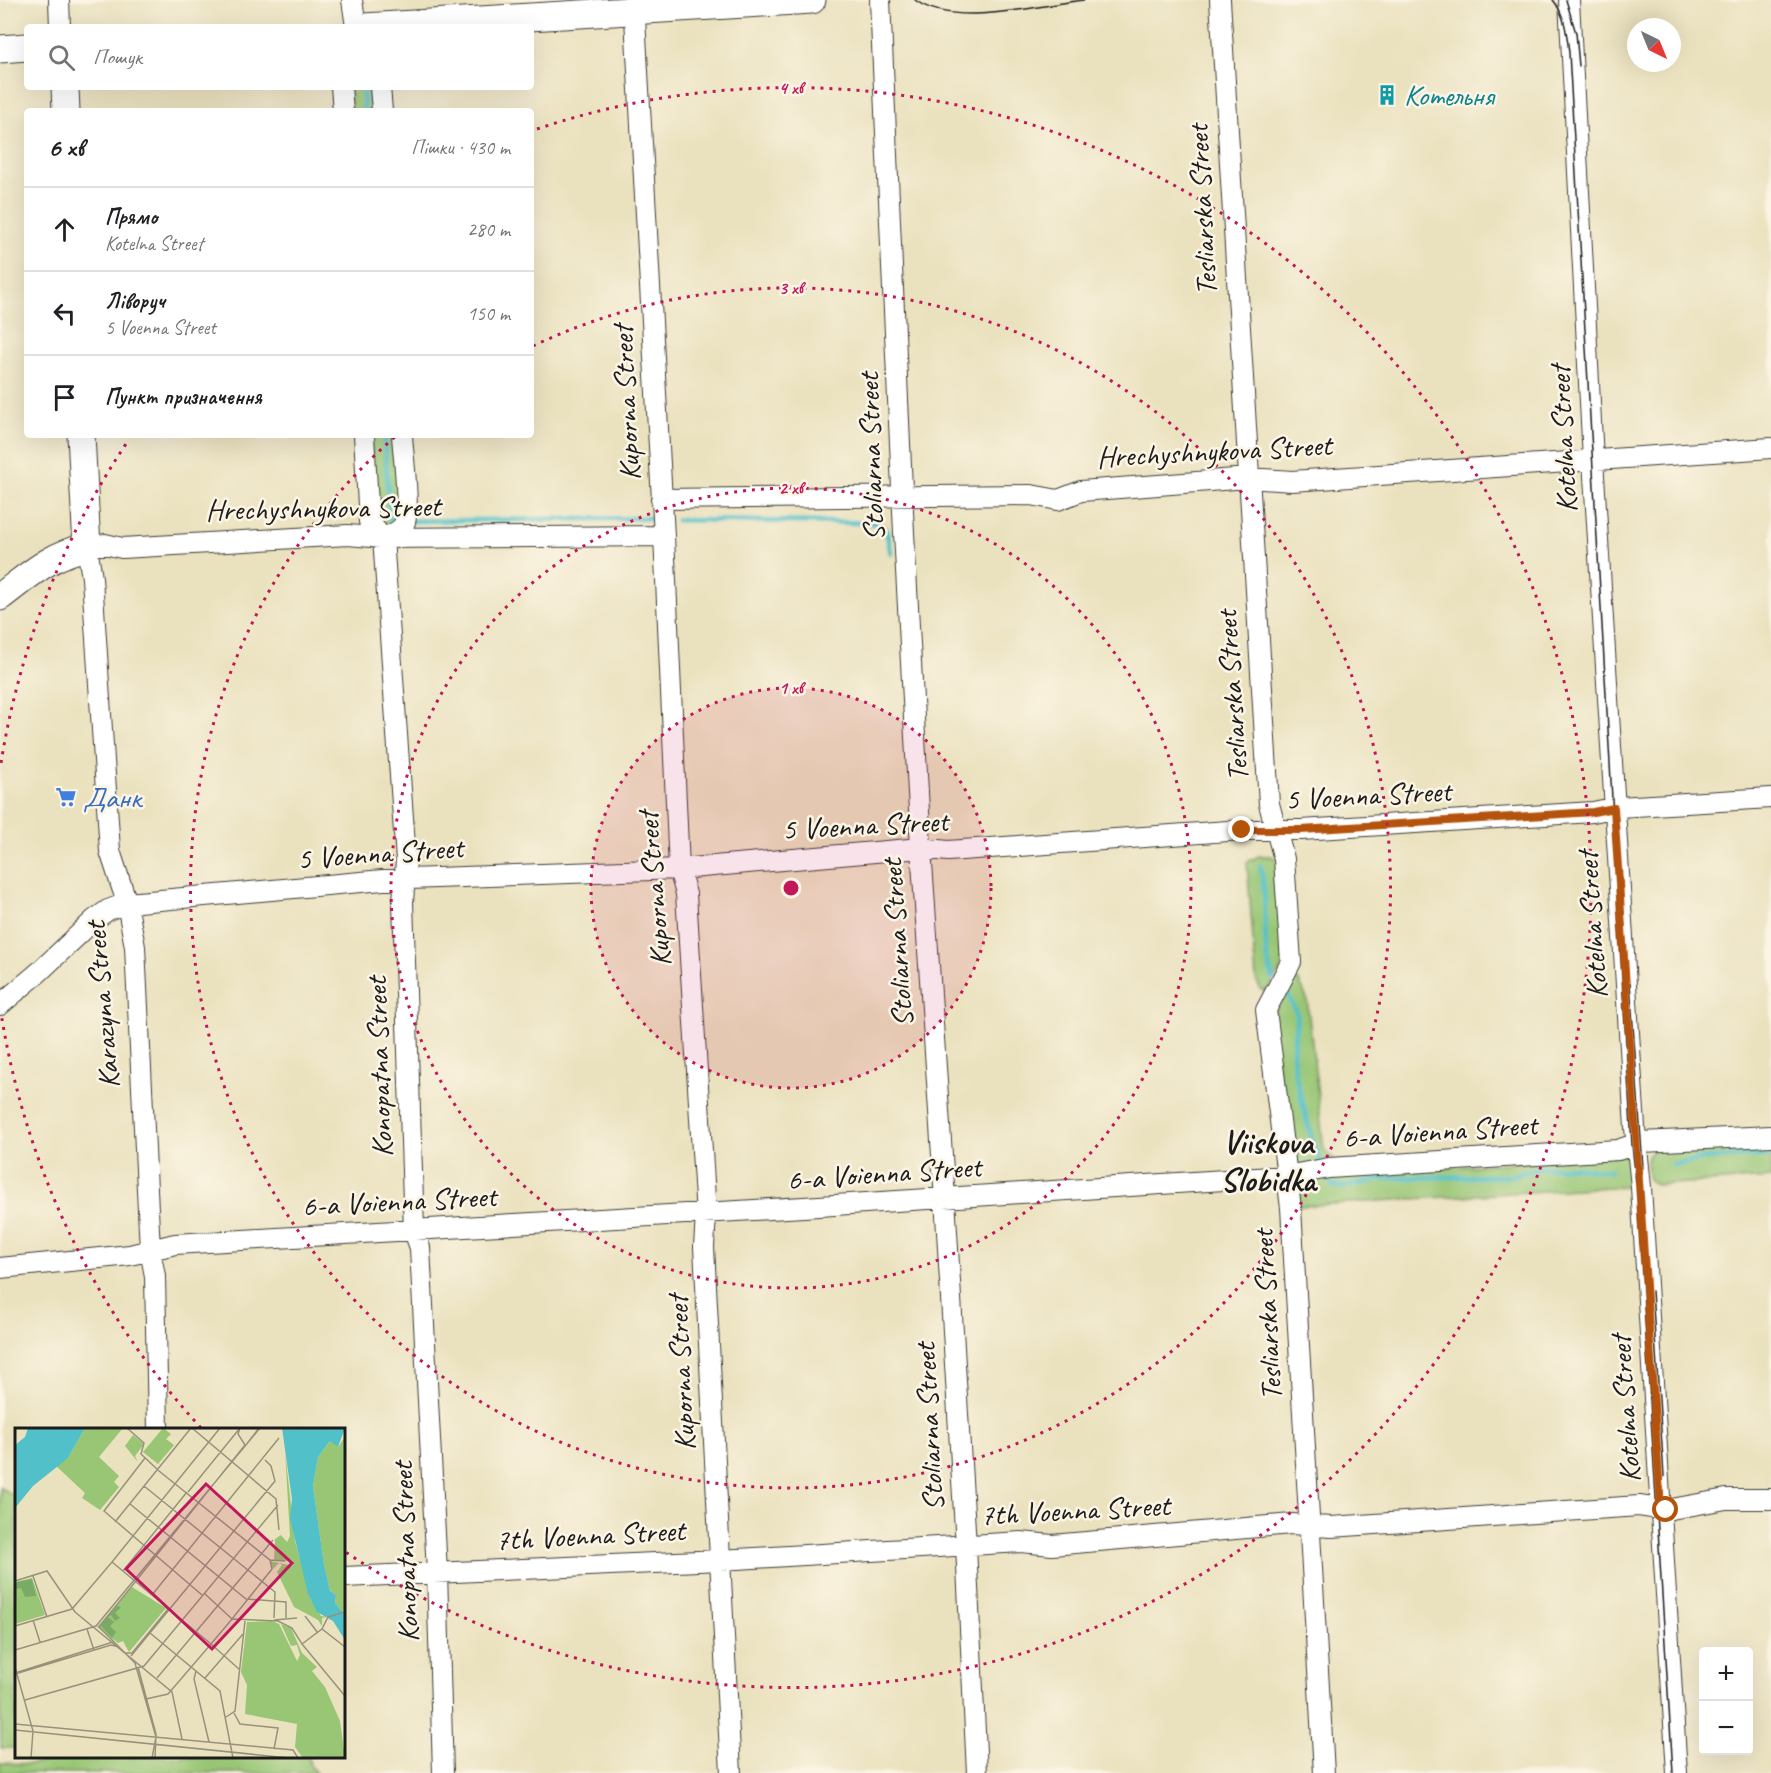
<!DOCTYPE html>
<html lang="uk">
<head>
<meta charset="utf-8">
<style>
	:root { --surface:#fff; --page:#f6f6f6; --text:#202124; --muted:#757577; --line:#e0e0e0 }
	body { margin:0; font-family:Caveat,sans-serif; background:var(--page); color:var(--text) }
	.controls { position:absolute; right:18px; bottom:18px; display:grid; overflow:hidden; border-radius:6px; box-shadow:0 6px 24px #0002 }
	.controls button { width:54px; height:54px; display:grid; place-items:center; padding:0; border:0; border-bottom:2px solid var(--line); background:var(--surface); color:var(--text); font:30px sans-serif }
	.compass { position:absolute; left:1627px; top:18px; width:54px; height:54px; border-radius:50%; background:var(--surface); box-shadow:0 6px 24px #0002; rotate:137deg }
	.stop { position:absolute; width:18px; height:18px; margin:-14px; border:4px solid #b45309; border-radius:50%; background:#fff }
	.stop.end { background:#b45309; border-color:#fff; box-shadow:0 2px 6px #0008 }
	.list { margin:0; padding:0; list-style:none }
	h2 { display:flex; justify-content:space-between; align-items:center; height:78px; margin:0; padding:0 24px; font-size:26px }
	h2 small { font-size:20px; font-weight:400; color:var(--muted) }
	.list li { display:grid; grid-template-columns:39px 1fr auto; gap:18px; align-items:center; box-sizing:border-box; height:84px; padding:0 24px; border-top:2px solid var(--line) }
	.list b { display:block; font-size:22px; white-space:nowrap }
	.list p { margin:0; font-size:20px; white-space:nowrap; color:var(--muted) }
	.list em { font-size:20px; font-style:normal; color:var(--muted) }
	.icon { flex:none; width:33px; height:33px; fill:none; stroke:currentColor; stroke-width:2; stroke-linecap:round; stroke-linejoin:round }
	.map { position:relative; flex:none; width:1771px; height:1773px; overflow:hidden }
	.search { position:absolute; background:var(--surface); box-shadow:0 6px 24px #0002; left:24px; top:24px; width:510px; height:66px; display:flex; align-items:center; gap:15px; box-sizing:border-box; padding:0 21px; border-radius:6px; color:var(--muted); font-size:22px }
	.panel { position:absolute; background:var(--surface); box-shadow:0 6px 24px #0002; left:24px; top:108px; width:510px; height:330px; border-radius:6px }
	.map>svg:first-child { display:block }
	.green { fill:#98c674; stroke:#5a7148; stroke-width:1.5 }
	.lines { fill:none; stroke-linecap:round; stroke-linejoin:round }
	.stream { stroke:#52c0c8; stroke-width:5 }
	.street-casing { stroke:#3b3a34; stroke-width:22 }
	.secondary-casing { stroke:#3b3a34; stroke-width:29 }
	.street { stroke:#fff; stroke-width:20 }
	.secondary { stroke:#fff; stroke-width:27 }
	.tram { stroke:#1c1c1c; stroke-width:1.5 }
	.route { stroke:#b45309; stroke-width:8 }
	.ring { fill:none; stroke:#c2185b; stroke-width:3; stroke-dasharray:3 6 }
	.labels { text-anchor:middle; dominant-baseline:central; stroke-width:5; stroke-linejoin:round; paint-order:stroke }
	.culture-label { font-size:30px; fill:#0d838f; stroke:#fcf5e5; text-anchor:start }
	.street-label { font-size:30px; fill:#1c1c1c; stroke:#fcf5e5 }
	.shop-label { font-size:30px; fill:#366cbe; stroke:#fcf5e5; text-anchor:start }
	.quarter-label { font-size:33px; font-weight:bold; fill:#1c1c1c; stroke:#fcf5e5 }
	.inset-road { fill:none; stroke:#98927d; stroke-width:1.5 }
	.view { fill:#c2185b; fill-opacity:0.15; stroke:#c2185b; stroke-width:3 }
	.inset-edge { fill:none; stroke:#1c1c1c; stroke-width:3 }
	.centre { fill:#c2185b; stroke:#fcf5e5; stroke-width:3 }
	.ring-label { font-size:18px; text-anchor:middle; font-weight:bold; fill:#c2185b; stroke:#fcf5e5; stroke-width:5; stroke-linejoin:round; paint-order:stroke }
</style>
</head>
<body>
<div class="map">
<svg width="1771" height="1773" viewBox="0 0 1771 1773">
	<rect width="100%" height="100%" fill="#fcf5e5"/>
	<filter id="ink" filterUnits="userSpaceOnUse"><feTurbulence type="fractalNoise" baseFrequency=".0167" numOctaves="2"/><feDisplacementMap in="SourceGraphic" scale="12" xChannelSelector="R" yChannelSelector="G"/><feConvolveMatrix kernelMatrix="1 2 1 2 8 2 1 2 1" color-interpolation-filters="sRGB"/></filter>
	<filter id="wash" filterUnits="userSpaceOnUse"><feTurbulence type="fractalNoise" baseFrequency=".008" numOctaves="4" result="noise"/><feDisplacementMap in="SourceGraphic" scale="24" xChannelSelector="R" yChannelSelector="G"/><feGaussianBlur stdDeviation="1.35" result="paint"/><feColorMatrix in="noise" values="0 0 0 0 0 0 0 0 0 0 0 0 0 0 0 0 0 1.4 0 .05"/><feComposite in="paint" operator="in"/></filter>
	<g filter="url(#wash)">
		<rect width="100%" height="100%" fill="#eae1be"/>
		<!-- green -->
		<path class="green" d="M 349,87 L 377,87 L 378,111 L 351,111 Z
			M 370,435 L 398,435 L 399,526 L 386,535 L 375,523 Z
			M 1259,856 L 1271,856 L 1281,862 L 1287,960 L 1266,992 L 1261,990 L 1256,979 L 1247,862 Z
			M 1289,975 L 1299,981 L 1307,999 L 1324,1150 L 1337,1162 L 1297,1167 L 1288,1159 L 1272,1018 Z
			M 1771,1142 L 1771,1178 L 1656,1185 L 1648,1179 L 1647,1156 L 1656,1147 Z
			M 1624,1154 L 1630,1157 L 1631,1182 L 1626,1186 L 1300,1206 L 1294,1182 L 1300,1179 Z
			M 0,1487 L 16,1497 L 16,1748 L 1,1748 Z
			M 70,1757 L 309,1757 L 310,1766 L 316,1773 L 0,1773 L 0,1763 L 33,1764 Z"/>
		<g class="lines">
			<!-- stream -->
			<path class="stream" d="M 363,87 L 364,111
				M 384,435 L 390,520 L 399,521
				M 677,520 L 876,523 L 886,529 L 891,553
				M 410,521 L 656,518
				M 1260,866 C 1267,892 1264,920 1266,946 C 1266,957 1270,968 1273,979
				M 1285,990 L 1297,1013 L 1293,1054 L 1296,1078 L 1311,1136 L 1322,1164
				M 1673,1165 L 1704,1159 L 1771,1155
				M 1329,1180 L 1333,1186 L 1342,1187 L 1389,1178 L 1510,1176 L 1540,1168 L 1568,1167 L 1610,1171"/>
		</g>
	</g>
	<g filter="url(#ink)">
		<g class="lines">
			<!-- street casing -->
			<g class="street-casing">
				<path id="street" d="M 59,0 L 60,27
					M 352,0 L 356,27
					M 634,0 L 664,536 L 679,869 L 686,894 L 706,1215 L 704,1247 L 731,1773
					M 880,0 L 904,533 L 921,848 L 945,1199 L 966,1546 L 977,1773
					M 1220,0 L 1269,804 L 1284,859 L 1291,962 L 1266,1010 L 1291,1208 L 1324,1773
					M 1569,0 L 1593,460 L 1635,1128 L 1641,1187 L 1677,1773
					M 341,87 L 343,111
					M 380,87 L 382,111
					M 364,435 L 369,522 L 383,538 L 406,860 L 403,902 L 414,1231 L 420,1248 L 437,1572 L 443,1773
					M 661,499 L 1031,495 L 1058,500 L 1081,491 L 1248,478 L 1292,481 L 1771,448
					M 383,538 C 391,535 402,531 405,522 C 410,505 403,454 402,435
					M 0,1005 L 38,973 L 94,920 L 108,910 L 127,903 L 383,880 L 679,869 L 921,848 L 948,851 L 1242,830 L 1301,830 L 1593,812 L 1618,807 L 1771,798
					M 0,1268 L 130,1255 L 175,1244 C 545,1223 916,1201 1286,1176 L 1329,1168 L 1618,1150 L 1641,1142 L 1771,1136
					M 158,1430 L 155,1276 L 150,1250 L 135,947 L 127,903 L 110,851 L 92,578 L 87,547 L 105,544 L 122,548 L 348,535 L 383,538 L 664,536
					M 344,1577 L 720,1560 L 1021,1542 L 1052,1545 L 1292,1524 L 1331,1527 L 1639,1506 L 1666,1510 L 1726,1499 L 1771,1499"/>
			</g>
			<!-- secondary casing -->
			<g class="secondary-casing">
				<path id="secondary" d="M 364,27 L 812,0
					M 0,49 L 27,47
					M 65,87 L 66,111
					M 0,597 C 28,576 51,554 87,547 L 81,435"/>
			</g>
			<!-- street -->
			<use href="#street" class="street"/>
			<!-- secondary -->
			<use href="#secondary" class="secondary"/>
			<!-- tram -->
			<path class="tram" d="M 915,0 C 954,29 1038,5 1084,0
				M 1553,0 C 1565,14 1567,35 1569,53 C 1587,417 1608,781 1632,1145 L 1637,1188 L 1673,1773
				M 1566,0 L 1576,33 L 1579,66
				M 1630,983 L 1643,1168
				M 1652,1291 L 1664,1477"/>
		</g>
	</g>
	<g class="lines" filter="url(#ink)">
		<!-- route -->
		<path class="route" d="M 1242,830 L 1301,830 L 1593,812 L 1614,808 L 1661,1509 L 1666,1510"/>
	</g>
	<!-- distance rings -->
	<circle cx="791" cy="888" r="200" fill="#c2185b" fill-opacity=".12"/>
	<g class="ring">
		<circle cx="791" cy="888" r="200"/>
		<circle cx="791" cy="888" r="400"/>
		<path d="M533 346A600 600 0 1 1 397 435"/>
		<path d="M201 1428A800 800 0 0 1 1 1013M1 763A800 800 0 0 1 128 441M537 129A800 800 0 1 1 344 1551"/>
	</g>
	<!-- icons -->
	<defs>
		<g id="building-bare" transform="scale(1.62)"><path d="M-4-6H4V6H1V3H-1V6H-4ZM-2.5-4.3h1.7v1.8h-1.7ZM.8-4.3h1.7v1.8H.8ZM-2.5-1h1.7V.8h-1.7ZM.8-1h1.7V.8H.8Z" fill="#0f9aa8" stroke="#fcf5e5" stroke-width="2.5" paint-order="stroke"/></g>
		<g id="supermarket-bare" transform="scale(1.62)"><path d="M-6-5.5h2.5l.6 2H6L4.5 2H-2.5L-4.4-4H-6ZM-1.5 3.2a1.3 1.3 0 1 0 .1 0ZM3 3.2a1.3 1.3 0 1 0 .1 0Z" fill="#3f7fe0" stroke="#fcf5e5" stroke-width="2.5" paint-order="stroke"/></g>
	</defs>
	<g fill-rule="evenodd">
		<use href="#building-bare" x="1387" y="95"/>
		<use href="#supermarket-bare" x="66" y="797"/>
	</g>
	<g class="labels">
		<!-- culture labels -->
		<g class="culture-label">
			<text x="1404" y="95">Котельня</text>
		</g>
		<!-- street labels -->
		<g class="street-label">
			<text transform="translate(1202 210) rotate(-93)">Tesliarska Street</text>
			<text transform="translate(626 403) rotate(-93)">Kuporna Street</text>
			<text transform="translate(1563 439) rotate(-93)">Kotelna Street</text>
			<text transform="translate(1214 451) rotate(-3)">Hrechyshnykova Street</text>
			<text transform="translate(871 457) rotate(-92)">Stoliarna Street</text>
			<text transform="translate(323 508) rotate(-1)">Hrechyshnykova Street</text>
			<text transform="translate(1232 696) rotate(-94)">Tesliarska Street</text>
			<text transform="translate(1368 795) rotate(-3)">5 Voenna Street</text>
			<text transform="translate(865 825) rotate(-3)">5 Voenna Street</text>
			<text transform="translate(380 853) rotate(-4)">5 Voenna Street</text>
			<text transform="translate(654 889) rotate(-95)">Kuporna Street</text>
			<text transform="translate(1592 925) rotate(-94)">Kotelna Street</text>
			<text transform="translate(897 943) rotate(-94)">Stoliarna Street</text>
			<text transform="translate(102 1005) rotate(-95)">Karazyna Street</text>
			<text transform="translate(379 1067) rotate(-92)">Konopatna Street</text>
			<text transform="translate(1440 1131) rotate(-4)">6-a Voienna Street</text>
			<text transform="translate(884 1173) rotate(-4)">6-a Voienna Street</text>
			<text transform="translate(399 1201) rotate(-3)">6-a Voienna Street</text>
			<text transform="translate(1267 1315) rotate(-93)">Tesliarska Street</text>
			<text transform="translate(681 1373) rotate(-93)">Kuporna Street</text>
			<text transform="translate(1625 1409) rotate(-94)">Kotelna Street</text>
			<text transform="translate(929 1427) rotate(-93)">Stoliarna Street</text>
			<text transform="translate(1075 1510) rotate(-3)">7th Voenna Street</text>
			<text transform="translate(590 1535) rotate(-3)">7th Voenna Street</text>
			<text transform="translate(405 1552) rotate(-92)">Konopatna Street</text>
		</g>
		<!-- shop labels -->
		<g class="shop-label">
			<text x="83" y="797">Данк</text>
		</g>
		<!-- quarter labels -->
		<g class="quarter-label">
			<text x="1268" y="1142">Viiskova<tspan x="1268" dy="38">Slobidka</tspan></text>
		</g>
	</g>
	<!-- overview -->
	<g transform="translate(15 1428)">
		<rect width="330" height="330" fill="#eae1be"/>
		<path d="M 70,0 L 108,0 L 84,29 L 104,48 L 99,54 L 104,59 L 85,82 L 67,70 L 70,65 L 40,37 L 53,30 ZM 148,0 L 156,6 L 151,11 L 159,17 L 143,36 L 128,24 ZM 118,7 L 129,16 L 120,28 L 123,34 L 110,18 ZM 330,9 L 330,187 L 320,175 L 321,167 L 315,163 L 309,138 L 298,58 L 303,29 L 316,12 L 323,19 ZM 270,23 L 280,113 L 296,172 L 306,188 L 312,189 L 307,190 L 307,198 L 303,192 L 279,179 L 262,144 L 267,137 L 264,135 L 258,141 L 255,133 L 278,138 L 273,133 L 259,132 L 260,111 L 266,107 L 272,114 L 275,108 ZM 17,150 L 30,187 L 0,196 L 0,154 ZM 117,159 L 151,180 L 114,224 L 108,213 L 103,215 L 82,199 ZM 257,193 L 264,196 L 282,233 L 285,227 L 282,217 L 276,218 L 266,196 L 276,200 L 287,225 L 302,239 L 297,243 L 310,259 L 325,293 L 330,330 L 288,330 L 280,319 L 282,296 L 230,286 L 232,257 L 226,244 L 232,194 Z" fill="#98c674"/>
		<path d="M 17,151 L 21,168 L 10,169 L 6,160 L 0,161 L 2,154 ZM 102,178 L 106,179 L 100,185 L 105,190 L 100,193 L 96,187 L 93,189 L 99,194 L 95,198 L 101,204 L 97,210 L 86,198 L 87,195 Z" fill="#7aab66"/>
		<path d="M 13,0 L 70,0 L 53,30 L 18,58 L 0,80 L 0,17 L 10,9 ZM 267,0 L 330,0 L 323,19 L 315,13 L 303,29 L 298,58 L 309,137 L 315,163 L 321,167 L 320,175 L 330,187 L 330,212 L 318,193 L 302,184 L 293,166 L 275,90 L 277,71 Z" fill="#52c0c8"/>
		<path class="inset-road" d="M 112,0 L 129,15 L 126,26 L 144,43 L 255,132 L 270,133M 177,0 L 261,71 L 264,102M 227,22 L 244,0M 130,30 L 89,83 L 187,167M 129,58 L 260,164 L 259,190M 173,64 L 225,0M 115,76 L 231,171 L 271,174 L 271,190M 100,94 L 176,0M 97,134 L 205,0M 108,143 L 172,64M 18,148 L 32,189M 0,153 L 32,143 L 60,184 L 157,264 L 167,311M 189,165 L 217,191 L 257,141 L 255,132M 137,167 L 264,10M 290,188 L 303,205M 18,192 L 25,214M 259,192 L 282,190M 0,198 L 57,181 L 97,134 L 196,216 L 217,191 L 263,193 L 277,200 L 287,216 L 307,201 L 330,219M 72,201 L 79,222M 307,201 L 313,189 L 330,184M 135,205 L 205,263 L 218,330M 287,216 L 330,268M 0,222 L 81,198 L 245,0M 111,225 L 117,225 L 153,181 L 124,155M 116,228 L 260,53 L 256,38 L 250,32M 0,239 L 18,303 L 16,330M 123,239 L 141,306 L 140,330M 181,243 L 179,251 L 194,314M 0,245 L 98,214M 0,246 L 96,217 L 104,219M 142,250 L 258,112M 190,250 L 228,206M 131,271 L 153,266 L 196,216 L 225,242M 10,272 L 129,238 L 263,77M 219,285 L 225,296 L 263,300 L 259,321M 211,289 L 220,283 L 230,193M 0,296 L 278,322 L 283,330M 0,302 L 274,330M 137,330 L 141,309 L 120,235 L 84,199 L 230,17 L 223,6 L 225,0"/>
		<path class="view" d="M 191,56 L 277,135 L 197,221 L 111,141 Z"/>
		<rect width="330" height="330" class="inset-edge"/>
	</g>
	<circle cx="791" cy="888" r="9" class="centre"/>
	<g class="ring-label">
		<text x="791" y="94">4 хв</text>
		<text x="791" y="294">3 хв</text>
		<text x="791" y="494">2 хв</text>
		<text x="791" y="694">1 хв</text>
	</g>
</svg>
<div class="controls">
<button>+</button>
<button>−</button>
</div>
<svg class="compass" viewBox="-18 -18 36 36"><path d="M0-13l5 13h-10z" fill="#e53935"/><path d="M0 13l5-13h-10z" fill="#757577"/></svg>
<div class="stop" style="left:1666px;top:1510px"></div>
<div class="stop end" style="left:1242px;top:830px"></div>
<div class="search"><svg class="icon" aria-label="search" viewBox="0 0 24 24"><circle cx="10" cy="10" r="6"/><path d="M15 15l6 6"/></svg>Пошук</div>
<section class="panel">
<h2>6 хв<small>Пішки · 430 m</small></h2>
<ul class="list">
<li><svg class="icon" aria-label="ahead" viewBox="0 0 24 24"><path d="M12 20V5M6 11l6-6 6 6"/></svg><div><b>Прямо</b><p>Kotelna Street</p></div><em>280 m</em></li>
<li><svg class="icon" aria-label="left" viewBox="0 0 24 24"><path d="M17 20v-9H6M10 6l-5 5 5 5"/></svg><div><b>Ліворуч</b><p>5 Voenna Street</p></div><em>150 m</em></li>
<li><svg class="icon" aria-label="arrive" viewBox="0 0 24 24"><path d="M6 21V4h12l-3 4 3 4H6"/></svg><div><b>Пункт призначення</b></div></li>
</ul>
</section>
</div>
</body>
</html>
